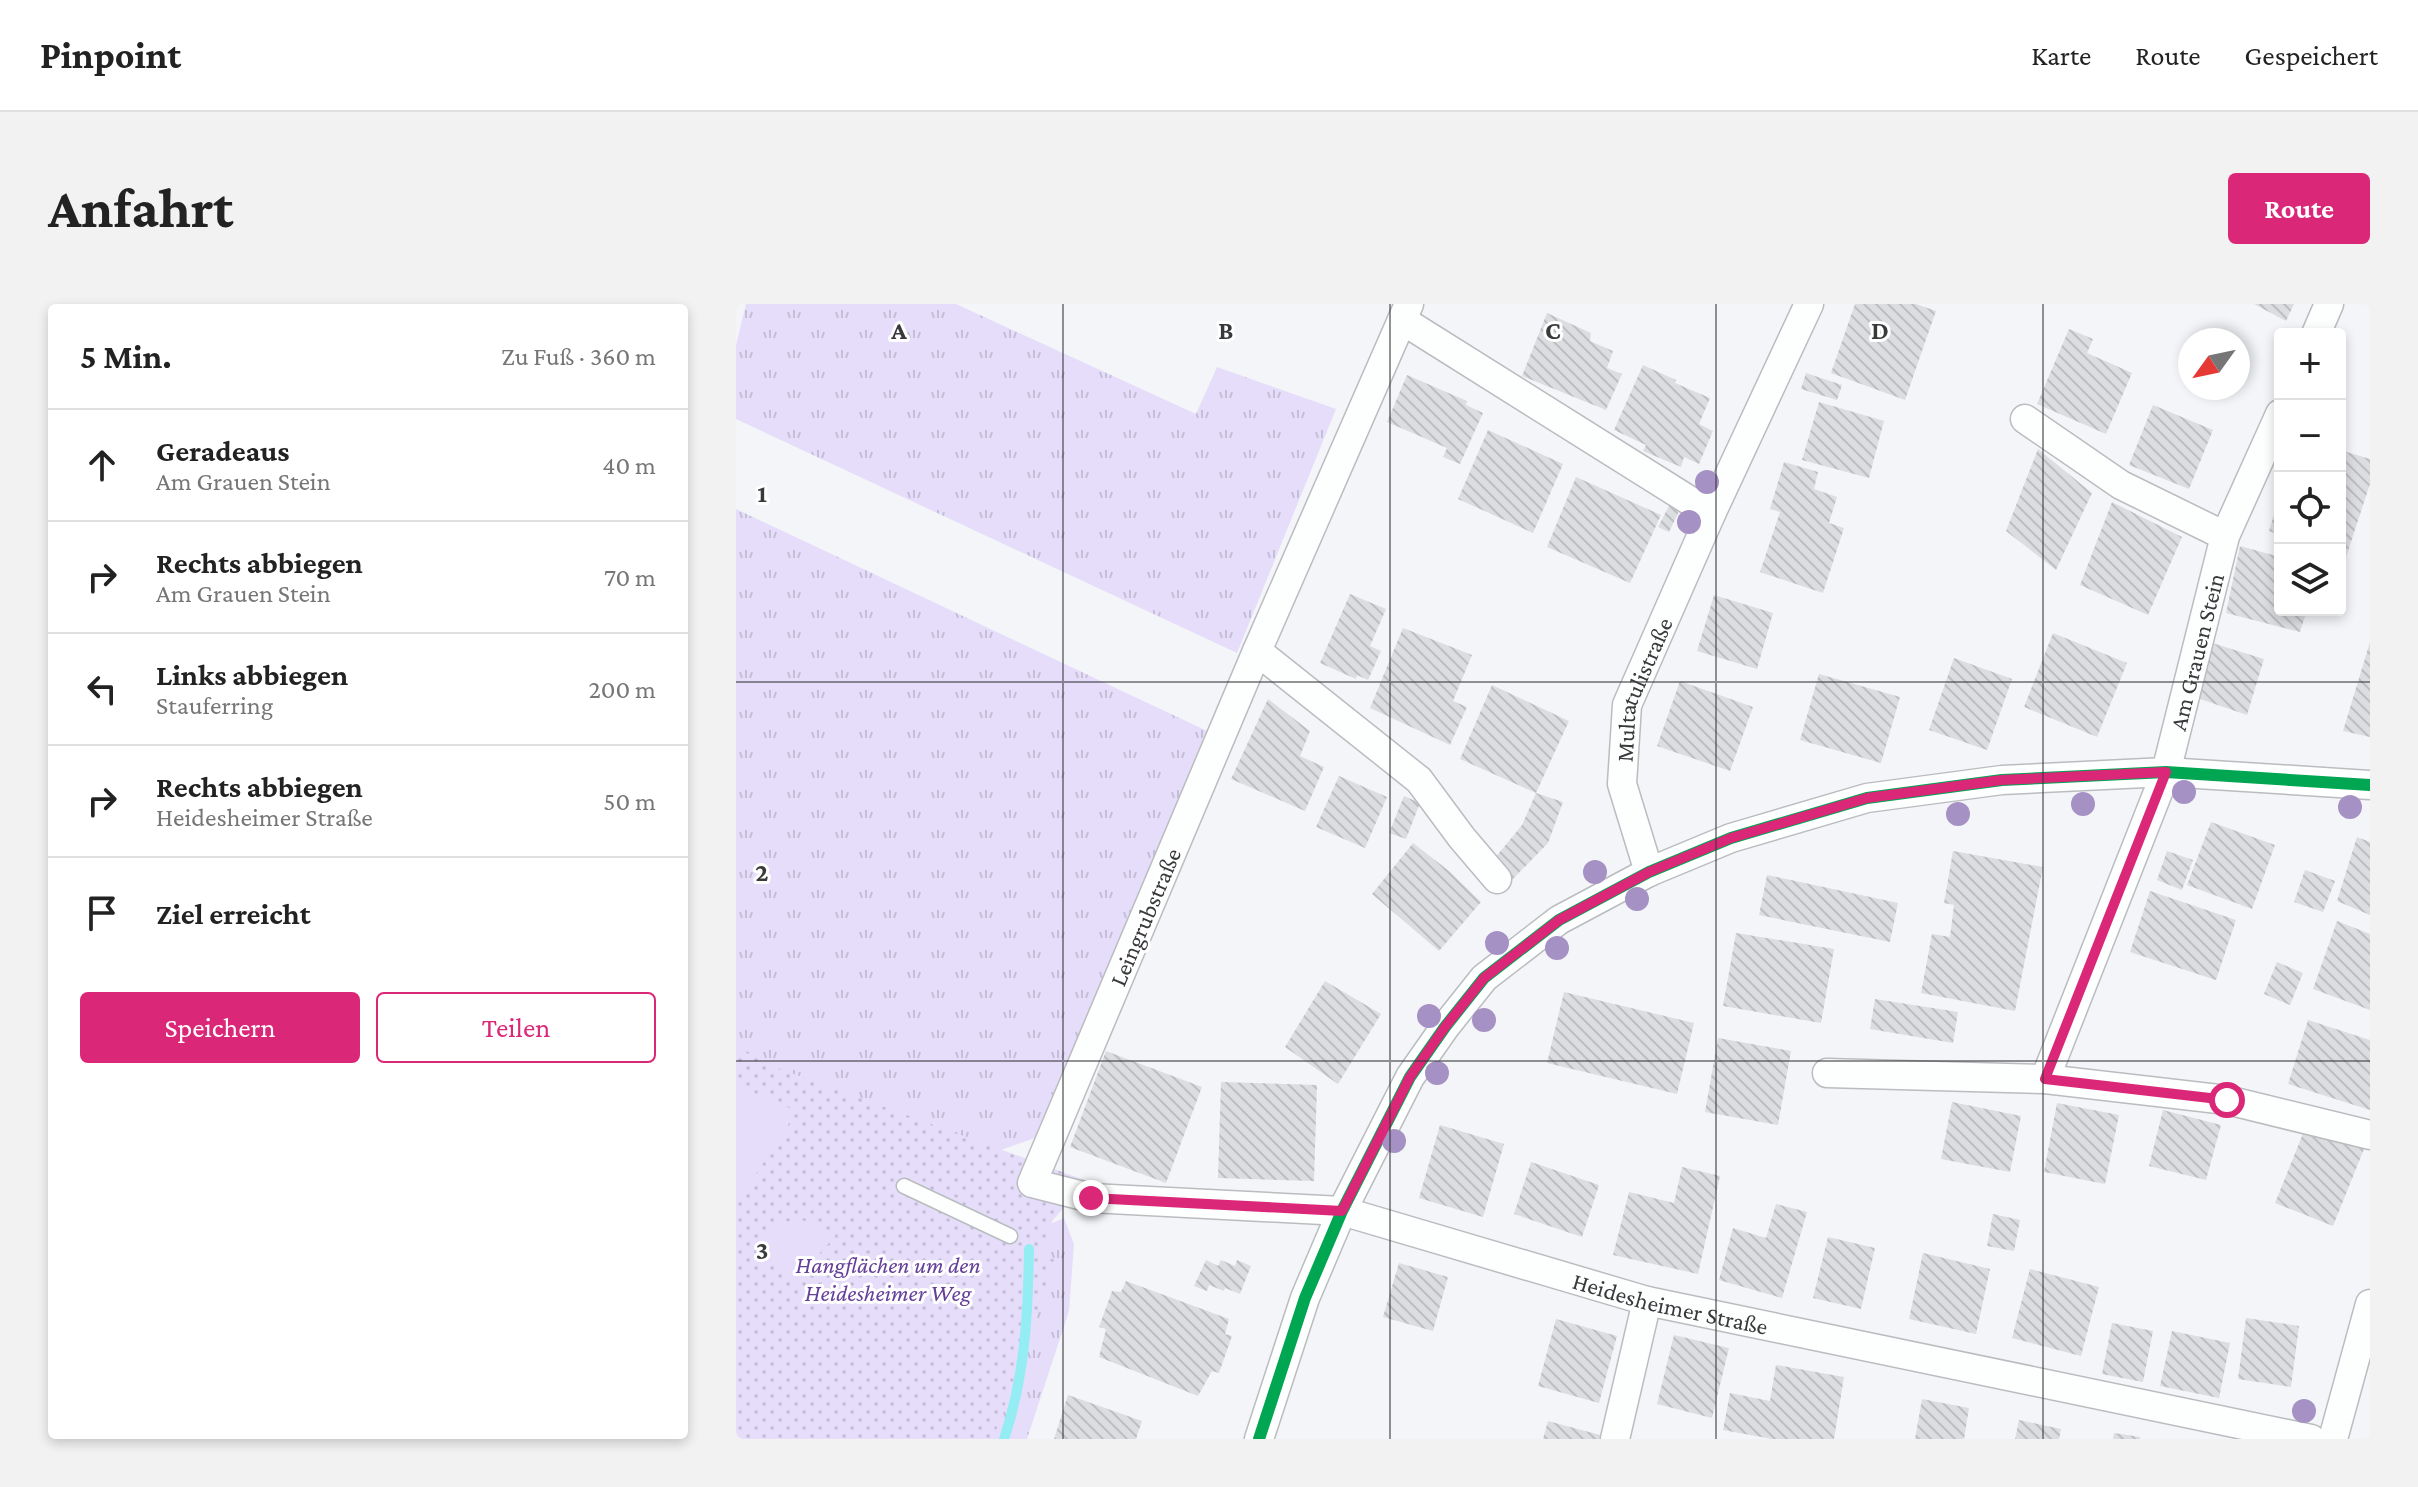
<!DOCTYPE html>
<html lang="de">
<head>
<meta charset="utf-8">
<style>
	:root { --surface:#fff; --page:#f2f2f2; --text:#222; --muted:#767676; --line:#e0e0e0; --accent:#db2777 }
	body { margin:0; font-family:"Crimson Pro",serif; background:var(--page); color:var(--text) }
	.controls { position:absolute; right:24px; top:24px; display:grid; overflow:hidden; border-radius:8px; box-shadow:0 4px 12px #0003 }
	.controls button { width:72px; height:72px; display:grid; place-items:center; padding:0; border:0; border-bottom:2px solid var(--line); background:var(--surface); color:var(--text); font:40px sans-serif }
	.compass { position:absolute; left:1442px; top:24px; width:72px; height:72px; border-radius:50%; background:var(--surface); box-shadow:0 4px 12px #0003; rotate:237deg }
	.stop { position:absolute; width:24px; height:24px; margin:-18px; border:6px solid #db2777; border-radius:50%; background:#fff }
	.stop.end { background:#db2777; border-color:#fff; box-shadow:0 2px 8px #0008 }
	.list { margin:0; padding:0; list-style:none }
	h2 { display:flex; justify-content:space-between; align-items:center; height:104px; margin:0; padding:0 32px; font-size:34px }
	h2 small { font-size:26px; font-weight:400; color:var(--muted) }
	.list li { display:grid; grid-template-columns:52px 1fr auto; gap:24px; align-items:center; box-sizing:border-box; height:112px; padding:0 32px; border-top:2px solid var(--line) }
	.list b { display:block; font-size:30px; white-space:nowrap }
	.list p { margin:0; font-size:26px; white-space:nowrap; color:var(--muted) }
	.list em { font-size:26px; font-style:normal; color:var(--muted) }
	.actions { display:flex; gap:16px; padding:24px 32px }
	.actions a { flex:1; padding:18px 0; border:2px solid var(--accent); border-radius:8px; text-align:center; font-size:28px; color:var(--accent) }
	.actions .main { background:var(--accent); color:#fff }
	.icon { flex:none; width:44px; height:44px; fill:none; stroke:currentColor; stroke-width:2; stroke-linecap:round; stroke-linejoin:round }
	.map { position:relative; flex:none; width:1634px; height:1135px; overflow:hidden; border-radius:8px }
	header { display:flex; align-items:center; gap:48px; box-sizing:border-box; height:112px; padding:0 40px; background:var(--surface); border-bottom:2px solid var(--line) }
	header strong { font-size:38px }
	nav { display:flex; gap:44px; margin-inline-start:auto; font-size:28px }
	.intro { display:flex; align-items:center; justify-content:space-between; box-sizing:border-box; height:192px; padding:0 48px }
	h1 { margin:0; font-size:56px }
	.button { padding:20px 36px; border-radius:8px; background:var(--accent); color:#fff; font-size:28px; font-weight:700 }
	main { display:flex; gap:48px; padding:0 48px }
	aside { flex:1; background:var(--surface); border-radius:8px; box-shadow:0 4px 12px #0003 }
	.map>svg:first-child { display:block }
	.grass { fill:url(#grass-tufts) }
	.park { fill:url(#park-dots) }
	.pitch { fill:#e5ddfa }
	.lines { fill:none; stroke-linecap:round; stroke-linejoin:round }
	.stream { stroke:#95edf4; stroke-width:10 }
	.building { fill:url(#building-back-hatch) }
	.lane-casing { stroke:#babcbf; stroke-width:17 }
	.street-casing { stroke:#babcbf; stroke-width:31 }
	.lane { stroke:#fdfefe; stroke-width:14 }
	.street { stroke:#fdfefe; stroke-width:28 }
	.bus-1-casing { stroke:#fff; stroke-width:18 }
	.bus-1 { stroke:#00a651; stroke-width:12 }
	.tree { fill:#a591c4 }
	.route { stroke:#db2777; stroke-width:10 }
	.grid { fill:none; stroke:#37393b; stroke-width:2; stroke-opacity:0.55 }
	.labels { text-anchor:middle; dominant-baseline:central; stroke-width:6; stroke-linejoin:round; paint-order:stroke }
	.street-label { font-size:24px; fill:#37393b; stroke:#fff }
	.park-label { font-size:24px; font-style:italic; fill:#654099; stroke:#fff }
	.grid-label { font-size:26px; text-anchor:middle; font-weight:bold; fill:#37393b; stroke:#fff; stroke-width:6; stroke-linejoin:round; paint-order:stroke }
</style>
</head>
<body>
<header>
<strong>Pinpoint</strong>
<nav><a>Karte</a><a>Route</a><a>Gespeichert</a></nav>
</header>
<div class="intro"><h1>Anfahrt</h1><a class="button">Route</a></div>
<main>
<aside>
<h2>5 Min.<small>Zu Fuß · 360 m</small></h2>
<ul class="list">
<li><svg class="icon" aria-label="ahead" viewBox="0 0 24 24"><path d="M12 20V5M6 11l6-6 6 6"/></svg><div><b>Geradeaus</b><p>Am Grauen Stein</p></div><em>40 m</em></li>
<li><svg class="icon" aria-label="right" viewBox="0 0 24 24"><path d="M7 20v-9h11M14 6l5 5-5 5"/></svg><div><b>Rechts abbiegen</b><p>Am Grauen Stein</p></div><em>70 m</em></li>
<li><svg class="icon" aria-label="left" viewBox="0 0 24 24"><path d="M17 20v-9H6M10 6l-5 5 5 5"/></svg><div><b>Links abbiegen</b><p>Stauferring</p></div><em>200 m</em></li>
<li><svg class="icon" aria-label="right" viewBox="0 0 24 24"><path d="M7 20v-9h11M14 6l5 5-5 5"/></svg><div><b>Rechts abbiegen</b><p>Heidesheimer Straße</p></div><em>50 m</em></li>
<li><svg class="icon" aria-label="arrive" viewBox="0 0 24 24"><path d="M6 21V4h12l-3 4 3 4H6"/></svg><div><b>Ziel erreicht</b></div></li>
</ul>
<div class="actions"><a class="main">Speichern</a><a>Teilen</a></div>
</aside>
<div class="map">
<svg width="1634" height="1135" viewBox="0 0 1634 1135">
	<defs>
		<pattern id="grass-tufts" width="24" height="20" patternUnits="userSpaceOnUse" patternTransform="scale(2)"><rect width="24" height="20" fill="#e5ddfa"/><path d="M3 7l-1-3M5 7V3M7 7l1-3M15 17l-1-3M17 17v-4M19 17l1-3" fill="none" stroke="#c5bed7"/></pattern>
		<pattern id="park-dots" width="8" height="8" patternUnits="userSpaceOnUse" patternTransform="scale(2)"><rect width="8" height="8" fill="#e5ddfa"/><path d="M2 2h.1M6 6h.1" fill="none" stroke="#c5bed7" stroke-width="1.8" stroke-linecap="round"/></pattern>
		<pattern id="building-back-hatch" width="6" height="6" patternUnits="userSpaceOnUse" patternTransform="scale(2)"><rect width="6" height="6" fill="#dcdde0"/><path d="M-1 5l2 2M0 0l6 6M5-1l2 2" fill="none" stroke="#bdbec1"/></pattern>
	</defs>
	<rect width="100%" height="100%" fill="#f3f5f8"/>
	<!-- grass -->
	<path class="grass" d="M 10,0 L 220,0 L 460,110 L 481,63 L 600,105 L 501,349 L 0,115 L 0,41 Z
		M 0,205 L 471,427 L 299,834 L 254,850 L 0,748 Z
		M 328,914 L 338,940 L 333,1007 L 291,1135 L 31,1135 L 294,929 Z"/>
	<!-- park -->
	<path class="park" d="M 0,741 L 36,762 L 351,877 L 317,916 L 303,950 L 319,956 L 257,1135 L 0,1135 Z"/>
	<!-- pitch -->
	<path class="pitch" d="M 0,778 L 14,787 L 61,807 L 0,901 Z
		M 59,915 L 81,919 L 100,931 L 61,975 L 15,941 L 37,923 Z"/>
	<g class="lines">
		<!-- stream -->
		<path class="stream" d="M 268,1135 C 289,1072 292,1011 293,945"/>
	</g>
	<!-- building -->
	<path class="building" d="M 1119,0 L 1180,0 L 1200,7 L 1169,96 L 1095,69 Z
		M 1518,0 L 1558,0 L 1550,17 Z
		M 811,9 L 855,29 L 854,37 L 877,47 L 871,64 L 886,70 L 870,106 L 786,72 Z
		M 1333,25 L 1357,35 L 1351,49 L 1396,69 L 1370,130 L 1301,100 Z
		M 907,61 L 940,76 L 939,79 L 974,94 L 963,120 L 977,127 L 963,160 L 948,153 L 945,163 L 907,147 L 910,141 L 878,126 Z
		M 1070,69 L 1106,81 L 1101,96 L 1065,85 Z
		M 671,71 L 731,97 L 730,101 L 747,109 L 724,160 L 707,153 L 711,144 L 651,118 Z
		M 1083,98 L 1148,117 L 1133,174 L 1066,156 Z
		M 1417,101 L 1477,126 L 1453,185 L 1393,161 Z
		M 752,126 L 827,160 L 797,229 L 722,195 Z
		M 1302,145 L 1356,189 L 1320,266 L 1270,227 Z
		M 1604,146 L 1634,155 L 1634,180 L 1610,253 L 1604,251 Z
		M 1048,158 L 1082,168 L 1078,185 L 1101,193 L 1093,219 L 1108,224 L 1087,289 L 1024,268 L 1044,208 L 1034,205 Z
		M 840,173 L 925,211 L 894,279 L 811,243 Z
		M 1543,194 L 1544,194 L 1544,231 L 1533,227 Z
		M 1376,198 L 1446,233 L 1412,311 L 1344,281 Z
		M 934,200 L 944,205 L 933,228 L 922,223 Z
		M 1504,242 L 1544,253 L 1544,306 L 1571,306 L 1564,328 L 1490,309 Z
		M 614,290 L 650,305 L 634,342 L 645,347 L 632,376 L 621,371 L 620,375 L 584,359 Z
		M 978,291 L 1037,309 L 1021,365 L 961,347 Z
		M 667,324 L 736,351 L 717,397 L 731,403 L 714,441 L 634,404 Z
		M 1317,329 L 1391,359 L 1361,433 L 1288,403 Z
		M 1634,338 L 1634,433 L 1607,427 Z
		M 1476,339 L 1528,355 L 1511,411 L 1461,394 Z
		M 1218,354 L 1276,375 L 1251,446 L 1193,426 Z
		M 1083,370 L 1164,393 L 1145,459 L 1064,436 Z
		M 944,377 L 1017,403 L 994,467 L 921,442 Z
		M 756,381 L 833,417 L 800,489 L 724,455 Z
		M 532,395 L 574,427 L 564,452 L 588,463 L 569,507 L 495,475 Z
		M 603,472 L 651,493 L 629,544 L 580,523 Z
		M 800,489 L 827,498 L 812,539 L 774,578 L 754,560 L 786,521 Z
		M 668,492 L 684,499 L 670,535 L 653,529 Z
		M 1475,518 L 1539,541 L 1516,605 L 1451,581 Z
		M 1621,533 L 1634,538 L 1634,611 L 1601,597 Z
		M 677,539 L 713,567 L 745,598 L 703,647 L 636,590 Z
		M 1217,547 L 1307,563 L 1279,707 L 1185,689 L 1196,630 L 1214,633 L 1218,601 L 1208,599 Z
		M 1431,547 L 1457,556 L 1446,586 L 1421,576 Z
		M 1569,566 L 1599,577 L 1587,608 L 1558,598 Z
		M 1031,571 L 1162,599 L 1154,638 L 1023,611 Z
		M 1414,587 L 1500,616 L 1480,676 L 1394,648 Z
		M 1601,617 L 1634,630 L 1634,706 L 1577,685 Z
		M 1000,629 L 1098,645 L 1085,719 L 987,702 Z
		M 1541,658 L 1567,669 L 1554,701 L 1528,690 Z
		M 589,677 L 645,710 L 602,780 L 549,743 Z
		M 828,688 L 958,719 L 941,790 L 811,759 Z
		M 1139,695 L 1222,708 L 1217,739 L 1134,725 Z
		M 1572,716 L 1634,736 L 1634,806 L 1552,780 Z
		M 982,734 L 1055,747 L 1042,821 L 969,808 Z
		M 370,747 L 466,783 L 430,879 L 334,843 Z
		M 485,778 L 581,781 L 578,877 L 482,874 Z
		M 1216,798 L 1285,812 L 1274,868 L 1205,855 Z
		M 1321,799 L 1383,811 L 1369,880 L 1308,868 Z
		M 1427,806 L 1485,821 L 1470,876 L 1413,862 Z
		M 704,821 L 768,840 L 747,913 L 683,894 Z
		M 1570,822 L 1628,845 L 1597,922 L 1539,899 Z
		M 795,858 L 863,881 L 846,933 L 778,910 Z
		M 946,863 L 984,872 L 962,970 L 877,951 L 893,888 L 938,899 Z
		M 1040,900 L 1071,908 L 1046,994 L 983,976 L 997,924 L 1030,934 Z
		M 1257,910 L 1284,916 L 1278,947 L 1251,942 Z
		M 1092,933 L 1139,944 L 1125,1005 L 1077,994 Z
		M 1187,949 L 1254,965 L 1240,1030 L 1173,1015 Z
		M 470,956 L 482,962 L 485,956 L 499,962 L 501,956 L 515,962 L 504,990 L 489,984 L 488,987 L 473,981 L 471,987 L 458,982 Z
		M 663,959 L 712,973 L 697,1027 L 647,1013 Z
		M 1294,965 L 1363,983 L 1345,1052 L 1276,1034 Z
		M 390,977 L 493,1015 L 489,1030 L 496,1032 L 483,1069 L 476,1067 L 462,1092 L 363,1053 L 370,1025 L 363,1023 L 376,987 L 385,988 Z
		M 1510,1014 L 1563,1022 L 1555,1083 L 1502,1075 Z
		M 820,1015 L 881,1032 L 863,1099 L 802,1082 Z
		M 1376,1019 L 1417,1027 L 1407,1078 L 1366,1070 Z
		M 1436,1027 L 1494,1039 L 1483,1094 L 1424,1082 Z
		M 938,1031 L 993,1044 L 976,1114 L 921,1100 Z
		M 1040,1061 L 1108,1073 L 1098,1135 L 1036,1135 L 987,1126 L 994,1089 L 1034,1097 Z
		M 332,1091 L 406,1117 L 400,1135 L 318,1135 Z
		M 1186,1095 L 1233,1104 L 1228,1135 L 1179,1135 Z
		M 1283,1116 L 1325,1125 L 1323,1135 L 1279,1135 Z
		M 812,1117 L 868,1132 L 868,1135 L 807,1135 Z
		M 1378,1129 L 1404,1133 L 1404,1135 L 1377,1135 Z"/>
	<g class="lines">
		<!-- lane casing -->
		<g class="lane-casing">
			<path id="lane" d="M 168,882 L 274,932"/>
		</g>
		<!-- street casing -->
		<g class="street-casing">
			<g id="street">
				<path id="s1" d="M 673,0 L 521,347 L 296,879 L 355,894 L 606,907 L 911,997 L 1575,1135"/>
				<path d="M 666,16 L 975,210"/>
				<path d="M 1580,30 L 1593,0"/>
				<path d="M 1289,115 L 1385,181 L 1489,232"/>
				<path d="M 521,347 L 683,476 L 726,534 L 761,575"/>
				<path id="s2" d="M 913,568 L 886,480 L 891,401 L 975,210 L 1073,0"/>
				<path d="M 1091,769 L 1309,775 L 1491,796 L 1634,831"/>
				<path id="s3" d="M 1309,775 L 1430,468 L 1489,232 L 1544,110"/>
				<path d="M 523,1135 L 569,994 L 606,907 L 674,773 L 709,723 L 748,674 L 823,616 L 913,568 L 995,534 L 1131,494 L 1266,476 L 1430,468 L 1634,481"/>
				<path d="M 879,1135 L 911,997"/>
				<path d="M 1597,1135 L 1634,1000"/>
			</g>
		</g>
		<!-- lane -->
		<use href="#lane" class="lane"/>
		<!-- street -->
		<use href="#street" class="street"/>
		<!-- bus-1 casing -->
		<g class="bus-1-casing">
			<path id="bus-1" d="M 523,1135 L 569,994 L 606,907 L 674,773 L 709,723 L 748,674 L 823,616 L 913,568 L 995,534 L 1131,494 L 1266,476 L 1430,468 L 1634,481"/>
		</g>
		<!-- bus-1 -->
		<use href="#bus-1" class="bus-1"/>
	</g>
	<!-- trees -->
	<g class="tree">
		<circle cx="971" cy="178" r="12"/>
		<circle cx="953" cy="218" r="12"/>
		<circle cx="1448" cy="488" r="12"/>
		<circle cx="1347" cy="500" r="12"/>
		<circle cx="1614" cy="503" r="12"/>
		<circle cx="1222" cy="510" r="12"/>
		<circle cx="859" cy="568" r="12"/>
		<circle cx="901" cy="595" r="12"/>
		<circle cx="761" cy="639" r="12"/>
		<circle cx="821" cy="644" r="12"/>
		<circle cx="693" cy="712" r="12"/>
		<circle cx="748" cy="716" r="12"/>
		<circle cx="701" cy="769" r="12"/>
		<circle cx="658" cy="837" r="12"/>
		<circle cx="1568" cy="1107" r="12"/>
	</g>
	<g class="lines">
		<!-- route -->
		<path class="route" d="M 355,894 L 606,907 L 674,773 L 709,723 L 748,674 L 823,616 L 913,568 L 995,534 L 1131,494 L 1266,476 L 1430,468 L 1309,775 L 1491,796"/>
	</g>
	<!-- grid -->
	<path class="grid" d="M 327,0 L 327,1135M 654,0 L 654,1135M 980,0 L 980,1135M 1307,0 L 1307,1135M 0,378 L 1634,378M 0,757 L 1634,757"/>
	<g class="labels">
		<!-- street labels -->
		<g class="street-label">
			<text stroke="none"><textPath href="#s3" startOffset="454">Am Grauen Stein</textPath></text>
			<text stroke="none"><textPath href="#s2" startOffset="190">Multatulistraße</textPath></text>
			<text transform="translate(409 613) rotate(-67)">Leingrubstraße</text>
			<text stroke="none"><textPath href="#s1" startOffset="1610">Heidesheimer Straße</textPath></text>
		</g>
		<!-- park labels -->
		<g class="park-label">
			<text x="152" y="960">Hangflächen um den<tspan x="152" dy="28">Heidesheimer Weg</tspan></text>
		</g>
	</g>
	<g class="grid-label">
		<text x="163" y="35">A</text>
		<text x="490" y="35">B</text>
		<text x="817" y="35">C</text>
		<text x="1144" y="35">D</text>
		<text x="26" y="198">1</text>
		<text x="26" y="577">2</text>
		<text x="26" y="955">3</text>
	</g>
</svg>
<div class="controls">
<button>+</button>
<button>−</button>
<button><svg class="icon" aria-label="locate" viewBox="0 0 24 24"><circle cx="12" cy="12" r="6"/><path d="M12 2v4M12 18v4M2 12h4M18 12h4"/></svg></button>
<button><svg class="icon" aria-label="layers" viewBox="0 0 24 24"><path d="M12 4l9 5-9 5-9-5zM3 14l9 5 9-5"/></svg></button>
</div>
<svg class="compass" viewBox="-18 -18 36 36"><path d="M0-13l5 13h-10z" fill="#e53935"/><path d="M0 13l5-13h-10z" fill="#767676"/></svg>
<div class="stop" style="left:1491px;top:796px"></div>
<div class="stop end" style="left:355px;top:894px"></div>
</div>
</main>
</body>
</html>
